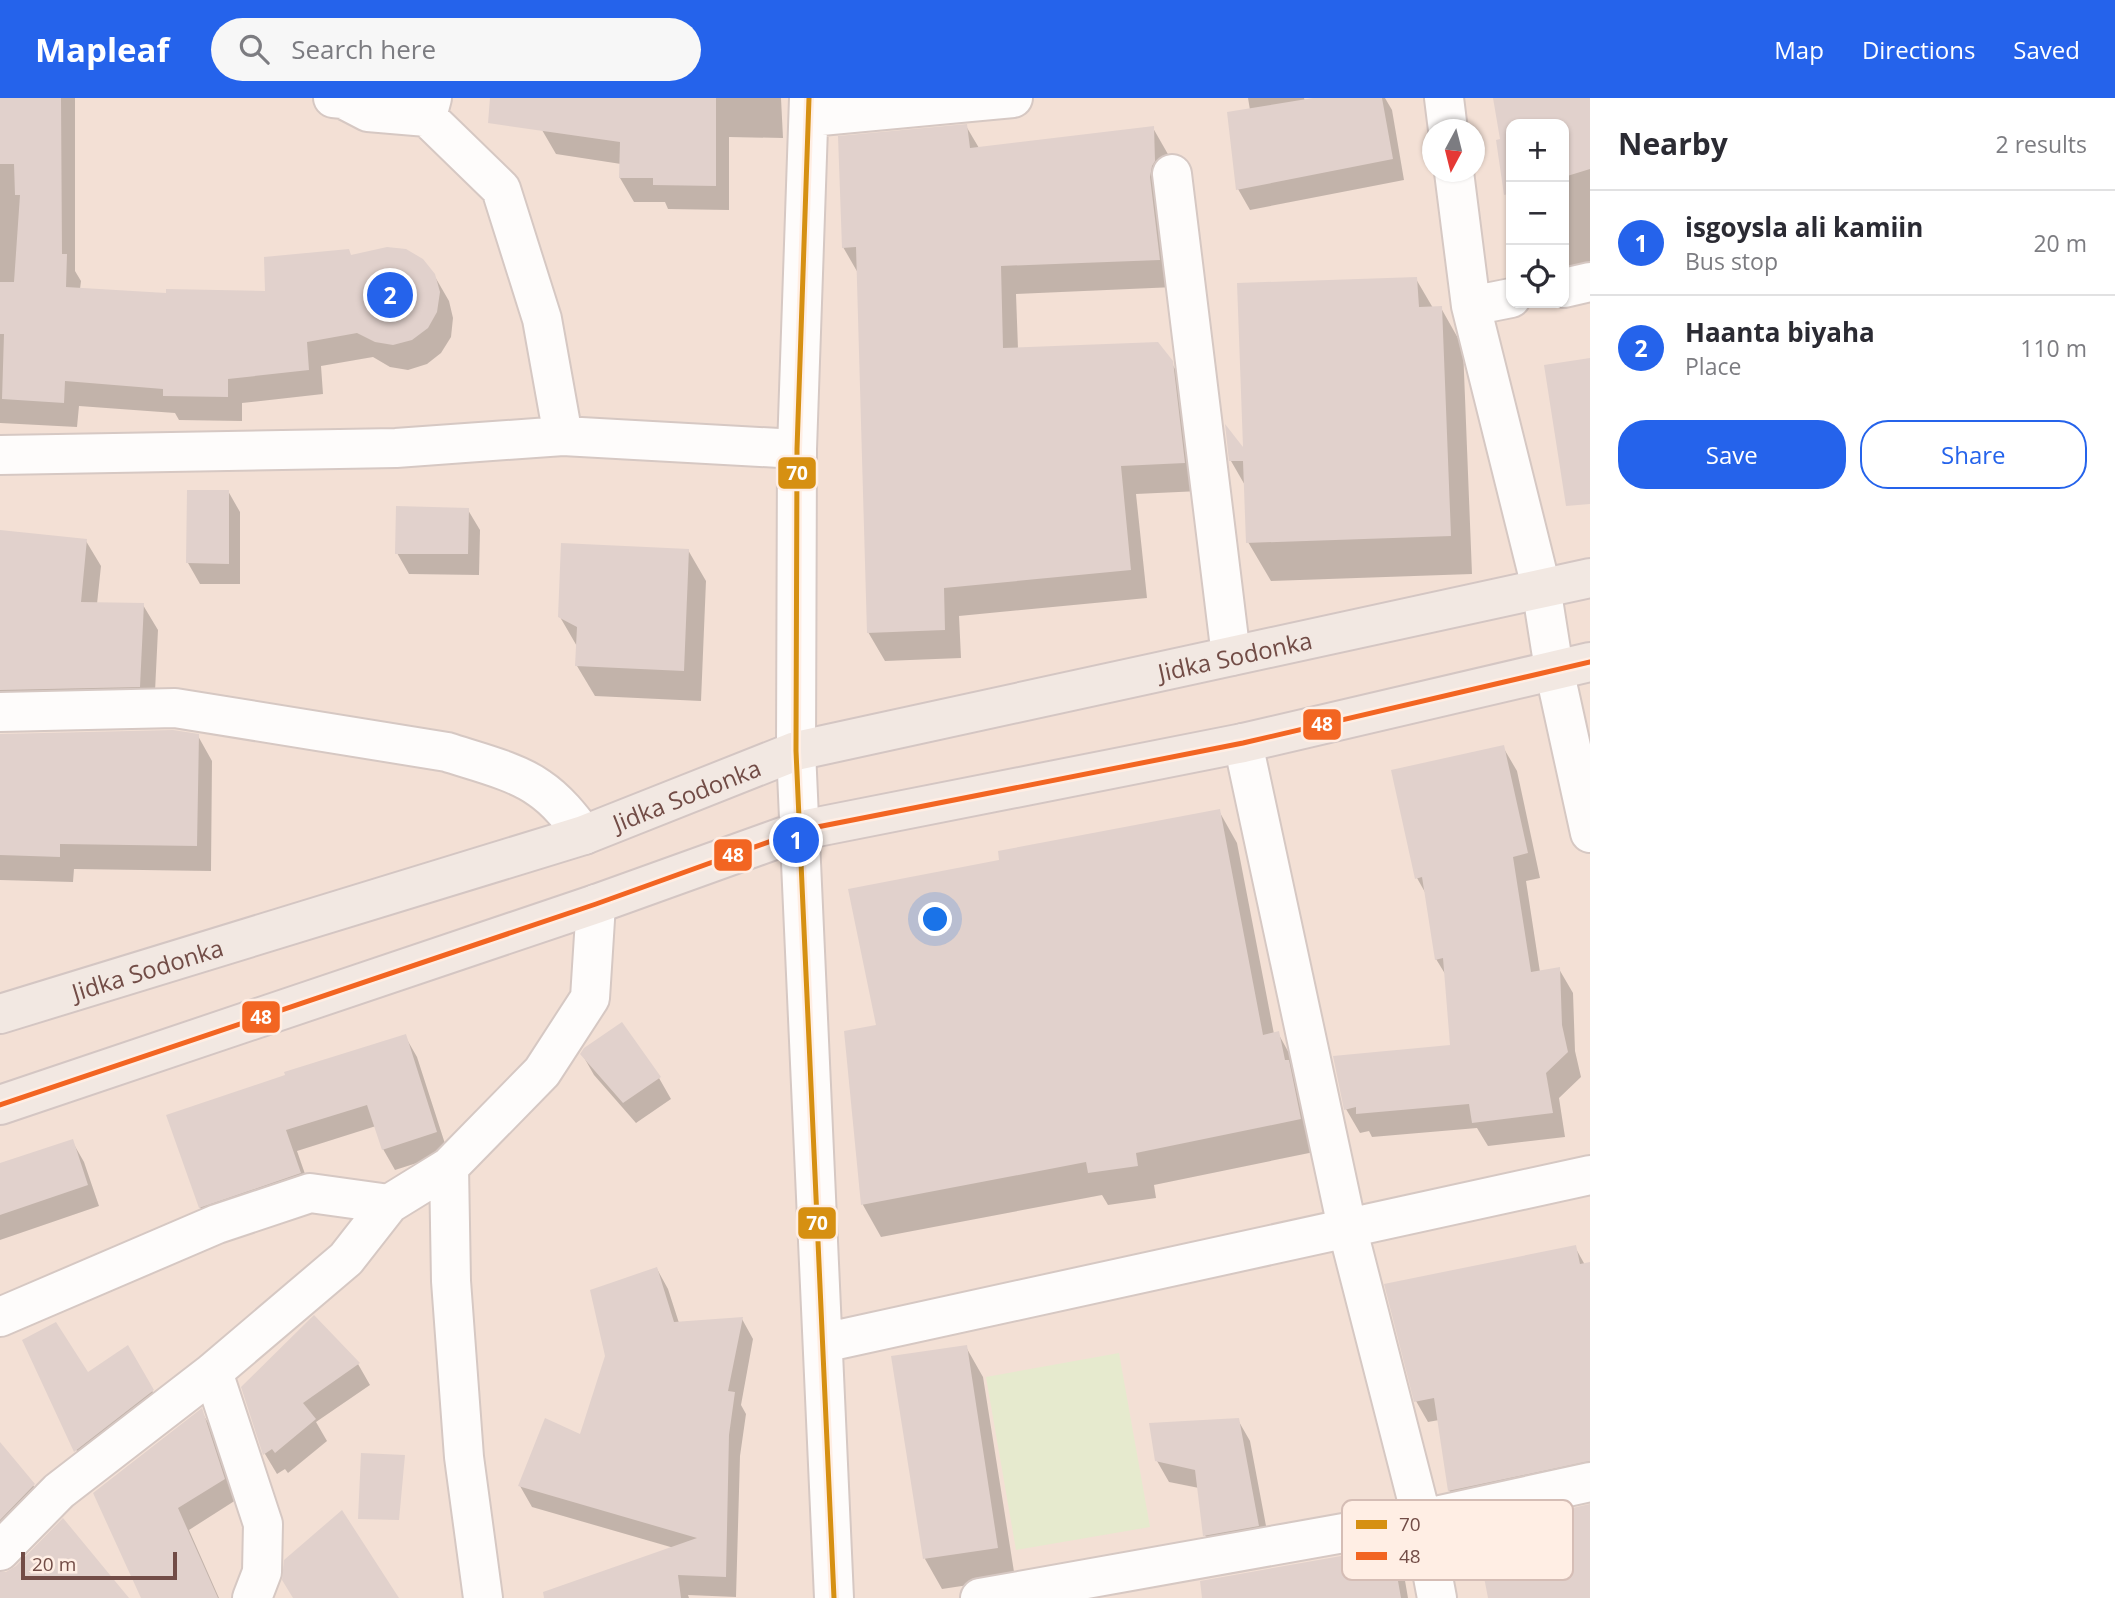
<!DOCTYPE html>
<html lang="en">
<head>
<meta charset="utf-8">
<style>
	:root { --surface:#fff; --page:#f7f7f7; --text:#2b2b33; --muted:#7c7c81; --line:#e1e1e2; --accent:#2563eb }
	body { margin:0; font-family:"Open Sans",sans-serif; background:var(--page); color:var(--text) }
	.controls { position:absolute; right:21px; top:21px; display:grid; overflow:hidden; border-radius:14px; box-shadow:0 2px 5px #0004 }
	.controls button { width:63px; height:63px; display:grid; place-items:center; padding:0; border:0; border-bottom:2px solid var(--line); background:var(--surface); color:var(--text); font:35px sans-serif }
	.compass { position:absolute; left:1422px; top:21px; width:63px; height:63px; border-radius:50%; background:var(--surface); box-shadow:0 2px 5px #0004; rotate:187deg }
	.scale { position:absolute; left:21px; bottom:18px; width:156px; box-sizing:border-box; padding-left:7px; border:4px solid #724c46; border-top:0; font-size:19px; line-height:24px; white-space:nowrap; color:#724c46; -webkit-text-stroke:5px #ffeee4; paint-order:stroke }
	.you { position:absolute; left:936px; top:822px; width:24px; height:24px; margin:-18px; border:5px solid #fff; border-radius:50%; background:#1a73e8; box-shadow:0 0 0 10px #1a73e833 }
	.badge { display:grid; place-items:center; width:46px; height:46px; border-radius:50%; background:var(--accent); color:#fff; font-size:23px; font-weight:700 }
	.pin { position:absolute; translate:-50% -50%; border:4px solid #fff; box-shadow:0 2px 7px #0006 }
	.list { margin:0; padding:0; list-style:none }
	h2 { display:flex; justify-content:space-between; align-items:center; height:91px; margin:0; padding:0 28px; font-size:30px }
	h2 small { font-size:23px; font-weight:400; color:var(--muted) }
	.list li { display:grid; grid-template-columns:46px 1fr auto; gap:21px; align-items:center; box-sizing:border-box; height:105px; padding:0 28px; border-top:2px solid var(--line) }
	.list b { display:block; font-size:26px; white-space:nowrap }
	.list p { margin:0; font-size:23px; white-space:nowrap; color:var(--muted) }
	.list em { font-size:23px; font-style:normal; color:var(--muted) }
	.actions { display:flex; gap:14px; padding:21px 28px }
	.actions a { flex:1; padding:16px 0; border:2px solid var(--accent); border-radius:28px; text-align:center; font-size:24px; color:var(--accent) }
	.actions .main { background:var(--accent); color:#fff }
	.icon { flex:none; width:38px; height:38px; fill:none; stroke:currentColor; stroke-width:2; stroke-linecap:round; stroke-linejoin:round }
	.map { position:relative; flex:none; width:1590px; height:1500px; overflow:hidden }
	header { display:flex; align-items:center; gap:42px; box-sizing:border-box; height:98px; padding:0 35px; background:var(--accent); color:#fff }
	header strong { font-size:33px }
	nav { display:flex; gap:38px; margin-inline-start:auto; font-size:24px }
	.search { width:490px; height:63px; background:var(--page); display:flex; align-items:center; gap:18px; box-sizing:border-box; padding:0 24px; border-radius:38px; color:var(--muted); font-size:26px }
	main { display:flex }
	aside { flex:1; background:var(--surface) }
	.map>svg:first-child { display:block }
	.residential { fill:#f3e0d5; fill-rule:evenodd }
	.green { fill:#e6eace }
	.shadow { fill:#0003 }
	.building { fill:#e1d1cc }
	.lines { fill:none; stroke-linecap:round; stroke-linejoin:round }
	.minor-casing { stroke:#d6c8c3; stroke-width:42 }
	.major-casing { stroke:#d4c6c3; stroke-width:42 }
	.minor { stroke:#fefcfb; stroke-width:38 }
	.major { stroke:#f2e8e2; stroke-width:38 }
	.bus-1-casing { stroke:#ffeee4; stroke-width:10 }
	.bus-2-casing { stroke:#ffeee4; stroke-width:10 }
	.bus-1 { stroke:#d69012; stroke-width:5 }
	.bus-2 { stroke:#f26522; stroke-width:5 }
	.labels { text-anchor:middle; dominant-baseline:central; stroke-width:7; stroke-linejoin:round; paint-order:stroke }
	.street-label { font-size:24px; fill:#724c46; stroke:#ffeee4 }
	.key { fill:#ffeee4; stroke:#d5bdb5; stroke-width:2 }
	.key-label { font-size:19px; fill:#724c46 }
	.line-badge { stroke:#ffeee4; stroke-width:2.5 }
	.badge-label { font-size:19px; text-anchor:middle; font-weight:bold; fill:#fff }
</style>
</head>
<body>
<header>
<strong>Mapleaf</strong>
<div class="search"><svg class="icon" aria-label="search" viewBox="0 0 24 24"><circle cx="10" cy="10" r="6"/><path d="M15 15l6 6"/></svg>Search here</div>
<nav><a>Map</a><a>Directions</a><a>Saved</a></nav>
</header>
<main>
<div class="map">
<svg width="1590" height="1500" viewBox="0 0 1590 1500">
	<rect width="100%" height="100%" fill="#f5ebe4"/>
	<!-- residential -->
	<path class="residential" d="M 0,0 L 1590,0 L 1590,1500 L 0,1500 ZM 1511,26 L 1564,26 L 1564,205 L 1511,205 ZM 1433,32 L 1475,32 L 1475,74 L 1433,74 Z"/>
	<!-- green -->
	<path class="green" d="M 1119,1255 L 1150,1429 L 1016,1452 L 986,1279 Z"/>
	<!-- shadow -->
	<path class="shadow" d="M 0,0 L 75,0 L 75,173 L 81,183 L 80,191 L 167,197 L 267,195 L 352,159 L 434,177 L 449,203 L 453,220 L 451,239 L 441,255 L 427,266 L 408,272 L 390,269 L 373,259 L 321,268 L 323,296 L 242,305 L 242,323 L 179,322 L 175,315 L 79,308 L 77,329 L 0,325 Z
		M 542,0 L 781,0 L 783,40 L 729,39 L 729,112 L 668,111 L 665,104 L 634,104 L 620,80 L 621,66 L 556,56 L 542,32 Z
		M 1248,0 L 1304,0 L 1305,3 L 1324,0 L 1385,0 L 1392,12 L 1404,82 L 1250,112 L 1238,91 L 1250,12 Z
		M 1495,0 L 1590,0 L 1590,185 L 1564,193 L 1564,26 L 1511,26 L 1511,119 L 1504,88 L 1502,42 Z
		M 966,28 L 979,50 L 1153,30 L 1169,58 L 1175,189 L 1016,196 L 1018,251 L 1171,264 L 1188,293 L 1200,393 L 1136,396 L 1147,500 L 959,518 L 961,560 L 885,563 L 868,534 L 858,175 L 843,149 Z
		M 1416,181 L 1433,210 L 1441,210 L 1463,249 L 1472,476 L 1271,483 L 1248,444 L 1246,389 L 1231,363 L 1245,354 Z
		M 228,393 L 240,414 L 240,486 L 200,486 L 188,465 Z
		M 468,412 L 480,432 L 479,477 L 409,476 L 397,455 Z
		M 0,434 L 86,443 L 101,468 L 97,506 L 143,507 L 158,532 L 154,614 L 0,624 Z
		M 688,452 L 706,483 L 701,603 L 595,598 L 577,568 L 578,550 L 560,519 Z
		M 0,638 L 198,638 L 212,663 L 211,773 L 74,771 L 73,784 L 0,782 Z
		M 1503,649 L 1517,673 L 1540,780 L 1526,783 L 1540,874 L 1559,871 L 1573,895 L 1575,953 L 1581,979 L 1559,1000 L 1565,1039 L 1488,1048 L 1477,1030 L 1372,1039 L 1369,1033 L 1360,1035 L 1346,1011 L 1452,949 L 1447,879 L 1436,861 L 1426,796 L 1417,780 Z
		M 1219,713 L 1237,745 L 1274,936 L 1278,935 L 1296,968 L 1319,1053 L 1154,1087 L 1156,1100 L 1108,1107 L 1102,1097 L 881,1139 L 863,1107 L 846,934 L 878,928 L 1002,763 Z
		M 405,938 L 417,959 L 448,1055 L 395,1072 L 383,1051 L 376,1028 L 297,1053 L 312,1096 L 212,1130 L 200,1109 L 169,1018 Z
		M 582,956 L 659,980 L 671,1001 L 636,1025 L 594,977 Z
		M 72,1043 L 84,1064 L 99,1108 L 0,1142 L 0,1067 Z
		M 1575,1149 L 1585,1167 L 1590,1166 L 1590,1385 L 1461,1413 L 1449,1392 L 1439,1322 L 1428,1324 L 1416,1303 Z
		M 657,1171 L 668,1191 L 679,1225 L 742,1221 L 753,1241 L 741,1307 L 746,1316 L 740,1358 L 736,1499 L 688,1497 L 689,1500 L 594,1500 L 674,1450 L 532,1409 L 520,1388 L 581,1338 Z
		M 127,1249 L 162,1310 L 85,1370 L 30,1254 L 87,1276 Z
		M 966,1249 L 983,1279 L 1015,1480 L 942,1491 L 925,1461 Z
		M 358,1266 L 370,1287 L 316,1324 L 327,1343 L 288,1375 L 285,1371 L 277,1376 L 265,1356 L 243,1290 Z
		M 201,1313 L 213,1333 L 236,1402 L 189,1432 L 219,1500 L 143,1500 Z
		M 1238,1322 L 1250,1343 L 1270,1449 L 1217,1458 L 1205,1437 L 1199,1390 L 1169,1384 L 1157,1363 Z
		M 0,1347 L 33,1387 L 45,1408 L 0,1454 Z
		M 1391,1451 L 1403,1471 L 1408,1500 L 1203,1500 Z"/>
	<!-- building -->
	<path class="building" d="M 0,0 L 61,0 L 62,156 L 67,156 L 66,189 L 166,195 L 166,191 L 265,193 L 264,159 L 349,151 L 351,157 L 387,149 L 406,151 L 423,161 L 435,176 L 440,194 L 437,214 L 428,230 L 412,242 L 393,247 L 375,244 L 357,235 L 307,244 L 309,272 L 228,281 L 228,299 L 163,298 L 163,291 L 65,283 L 64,305 L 2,301 L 4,236 L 0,236 L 0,184 L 14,184 L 20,97 L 15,97 L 14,66 L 0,66 Z
		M 490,0 L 716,0 L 716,88 L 653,87 L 653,80 L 619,80 L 620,44 L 488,25 Z
		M 1313,0 L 1382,0 L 1393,61 L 1236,92 L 1227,14 Z
		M 1493,0 L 1590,0 L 1590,71 L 1564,79 L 1564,26 L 1511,26 L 1511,95 L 1504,97 L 1496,42 L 1500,41 Z
		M 967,26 L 970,50 L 1154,28 L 1155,63 L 1152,68 L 1150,79 L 1160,162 L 1001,168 L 1003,250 L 1158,244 L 1173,263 L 1185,365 L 1121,368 L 1131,472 L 944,490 L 945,532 L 867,535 L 856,149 L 842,150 L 838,38 Z
		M 1417,179 L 1419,209 L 1442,208 L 1451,438 L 1246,445 L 1243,363 L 1229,363 L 1225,326 L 1243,349 L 1237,185 Z
		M 1590,260 L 1590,406 L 1566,408 L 1544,267 Z
		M 187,392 L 229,392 L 229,466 L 186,465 Z
		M 396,408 L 469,410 L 468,456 L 395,456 Z
		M 0,432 L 87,441 L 81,504 L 144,505 L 140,589 L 0,592 Z
		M 561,445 L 689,451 L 684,573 L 575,568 L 577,529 L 558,519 Z
		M 173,632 L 199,636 L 197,748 L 60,746 L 60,759 L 0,757 L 0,636 Z
		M 1504,647 L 1528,755 L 1513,759 L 1531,874 L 1560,869 L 1562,927 L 1568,954 L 1546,975 L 1553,1015 L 1472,1025 L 1469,1006 L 1356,1016 L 1356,1009 L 1344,1012 L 1333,958 L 1450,947 L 1443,860 L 1435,862 L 1422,779 L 1415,781 L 1391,672 Z
		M 1220,711 L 1263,937 L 1279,933 L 1285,962 L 1289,962 L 1301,1021 L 1136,1055 L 1138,1068 L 1088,1075 L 1086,1064 L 861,1107 L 844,933 L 876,927 L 848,791 L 999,762 L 998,753 Z
		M 622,924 L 661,979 L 623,1005 L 580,956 L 584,950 Z
		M 406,936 L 437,1034 L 382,1052 L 367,1007 L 286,1032 L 301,1075 L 199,1110 L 166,1017 L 285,977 L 284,974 Z
		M 73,1041 L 88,1087 L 0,1117 L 0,1065 Z
		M 1576,1147 L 1580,1166 L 1590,1164 L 1590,1363 L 1448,1393 L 1434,1300 L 1414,1304 L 1384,1186 Z
		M 657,1169 L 674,1224 L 743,1219 L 728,1293 L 735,1294 L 729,1337 L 726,1479 L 678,1477 L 681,1500 L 544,1500 L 543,1494 L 697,1440 L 518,1388 L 545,1320 L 580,1336 L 605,1258 L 590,1192 Z
		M 314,1217 L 360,1265 L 303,1305 L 316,1321 L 275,1355 L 272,1351 L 263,1357 L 241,1289 Z
		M 56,1224 L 88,1274 L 128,1247 L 154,1292 L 74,1354 L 22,1242 Z
		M 967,1247 L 998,1450 L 923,1461 L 891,1258 Z
		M 202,1310 L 225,1381 L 178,1410 L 218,1500 L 141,1500 L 93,1395 Z
		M 1239,1320 L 1259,1428 L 1203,1438 L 1195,1372 L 1155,1363 L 1149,1325 Z
		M 0,1344 L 35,1386 L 0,1422 Z
		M 361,1355 L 405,1357 L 399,1422 L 358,1421 Z
		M 1590,1406 L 1590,1500 L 1488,1500 L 1475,1432 Z
		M 342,1412 L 399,1500 L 293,1500 L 282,1482 L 284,1462 Z
		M 63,1420 L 129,1500 L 0,1500 L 0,1474 L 6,1474 L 16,1468 Z
		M 1392,1449 L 1401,1500 L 1202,1500 L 1200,1483 Z"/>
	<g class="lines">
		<!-- minor casing -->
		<g class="minor-casing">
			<path id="minor" d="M 333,0 L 343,1 L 368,14 L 427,19 L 432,0
				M 809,0 L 797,351 L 796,653 L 834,1500
				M 1444,0 L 1448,32
				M 427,19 L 501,91 L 542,221 L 563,338
				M 810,19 L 1013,0
				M 1454,74 L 1471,208 L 1541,489 L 1554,571 L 1590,735
				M 1172,76 L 1231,558
				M 1564,190 L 1590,184
				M 1471,208 L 1511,200
				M 0,357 L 396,350 L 563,338 L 797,351
				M 0,614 L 175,610 L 447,654 C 474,663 516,673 539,690 C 557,702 571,720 584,737
				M 1243,645 L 1347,1129 L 1422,1421 L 1437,1500
				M 449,1069 L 451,1183 L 464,1359 L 483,1500
				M 0,1219 L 217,1126 L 310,1095 L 389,1106 L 449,1069 L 542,974 L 590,900 L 596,806
				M 823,1245 L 1590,1077
				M 213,1274 L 263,1426 L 262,1474 L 252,1500
				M 0,1453 L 59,1393 L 213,1274 L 346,1161 L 389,1106
				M 980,1500 L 1422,1421 L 1590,1384"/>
		</g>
		<!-- major casing -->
		<g class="major-casing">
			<g id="major">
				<path id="s1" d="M 0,916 L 584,737 L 796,653 L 1590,480"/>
				<path d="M 0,1007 L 596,806 L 802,732 L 1243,645 L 1590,564"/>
			</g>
		</g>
		<!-- minor -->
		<use href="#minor" class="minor"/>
		<!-- major -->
		<use href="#major" class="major"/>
		<!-- bus-1 casing -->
		<g class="bus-1-casing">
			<path id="bus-1" d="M 809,0 L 797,351 L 796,653 L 834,1500"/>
		</g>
		<!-- bus-2 casing -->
		<g class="bus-2-casing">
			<path id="bus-2" d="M 0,1007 L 596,806 L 802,732 L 1243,645 L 1590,564"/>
		</g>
		<!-- bus-1 -->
		<use href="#bus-1" class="bus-1"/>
		<!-- bus-2 -->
		<use href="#bus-2" class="bus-2"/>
	</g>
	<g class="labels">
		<!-- street labels -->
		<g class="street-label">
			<text stroke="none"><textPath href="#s1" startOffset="1288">Jidka Sodonka</textPath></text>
			<text stroke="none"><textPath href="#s1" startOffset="721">Jidka Sodonka</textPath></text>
			<text stroke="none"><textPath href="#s1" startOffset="154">Jidka Sodonka</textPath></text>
		</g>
	</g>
	<!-- legend -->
	<rect x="1342" y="1402" width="231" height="80" rx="10" class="key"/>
	<rect x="1356" y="1422" width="31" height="9" fill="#d69012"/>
	<rect x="1356" y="1454" width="31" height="8" fill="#f26522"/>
	<g class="key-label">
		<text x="1399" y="1433">70</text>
		<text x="1399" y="1465">48</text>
	</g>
	<g class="line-badge">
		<rect x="777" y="358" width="40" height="34" rx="7" fill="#d69012"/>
		<rect x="1302" y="610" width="40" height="33" rx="7" fill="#f26522"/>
		<rect x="713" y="740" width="40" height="34" rx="7" fill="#f26522"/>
		<rect x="241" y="902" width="40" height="34" rx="7" fill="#f26522"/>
		<rect x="797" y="1108" width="40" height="34" rx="7" fill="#d69012"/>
	</g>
	<g class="badge-label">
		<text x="797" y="382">70</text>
		<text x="1322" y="633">48</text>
		<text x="733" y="764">48</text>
		<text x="261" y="926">48</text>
		<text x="817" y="1132">70</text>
	</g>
</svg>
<div class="controls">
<button>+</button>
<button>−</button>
<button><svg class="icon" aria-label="locate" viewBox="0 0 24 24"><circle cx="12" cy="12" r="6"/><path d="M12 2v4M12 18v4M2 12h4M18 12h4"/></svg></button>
</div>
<svg class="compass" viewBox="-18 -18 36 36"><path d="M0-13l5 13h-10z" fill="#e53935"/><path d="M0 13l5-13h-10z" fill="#7c7c81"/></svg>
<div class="scale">20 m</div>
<div class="you"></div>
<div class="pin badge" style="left:796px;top:742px">1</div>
<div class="pin badge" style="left:390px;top:197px">2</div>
</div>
<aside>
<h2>Nearby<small>2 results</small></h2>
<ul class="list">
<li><span class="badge">1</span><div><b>isgoysla ali kamiin</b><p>Bus stop</p></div><em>20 m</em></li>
<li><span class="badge">2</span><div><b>Haanta biyaha</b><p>Place</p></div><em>110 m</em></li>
</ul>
<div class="actions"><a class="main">Save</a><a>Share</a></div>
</aside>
</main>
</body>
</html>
